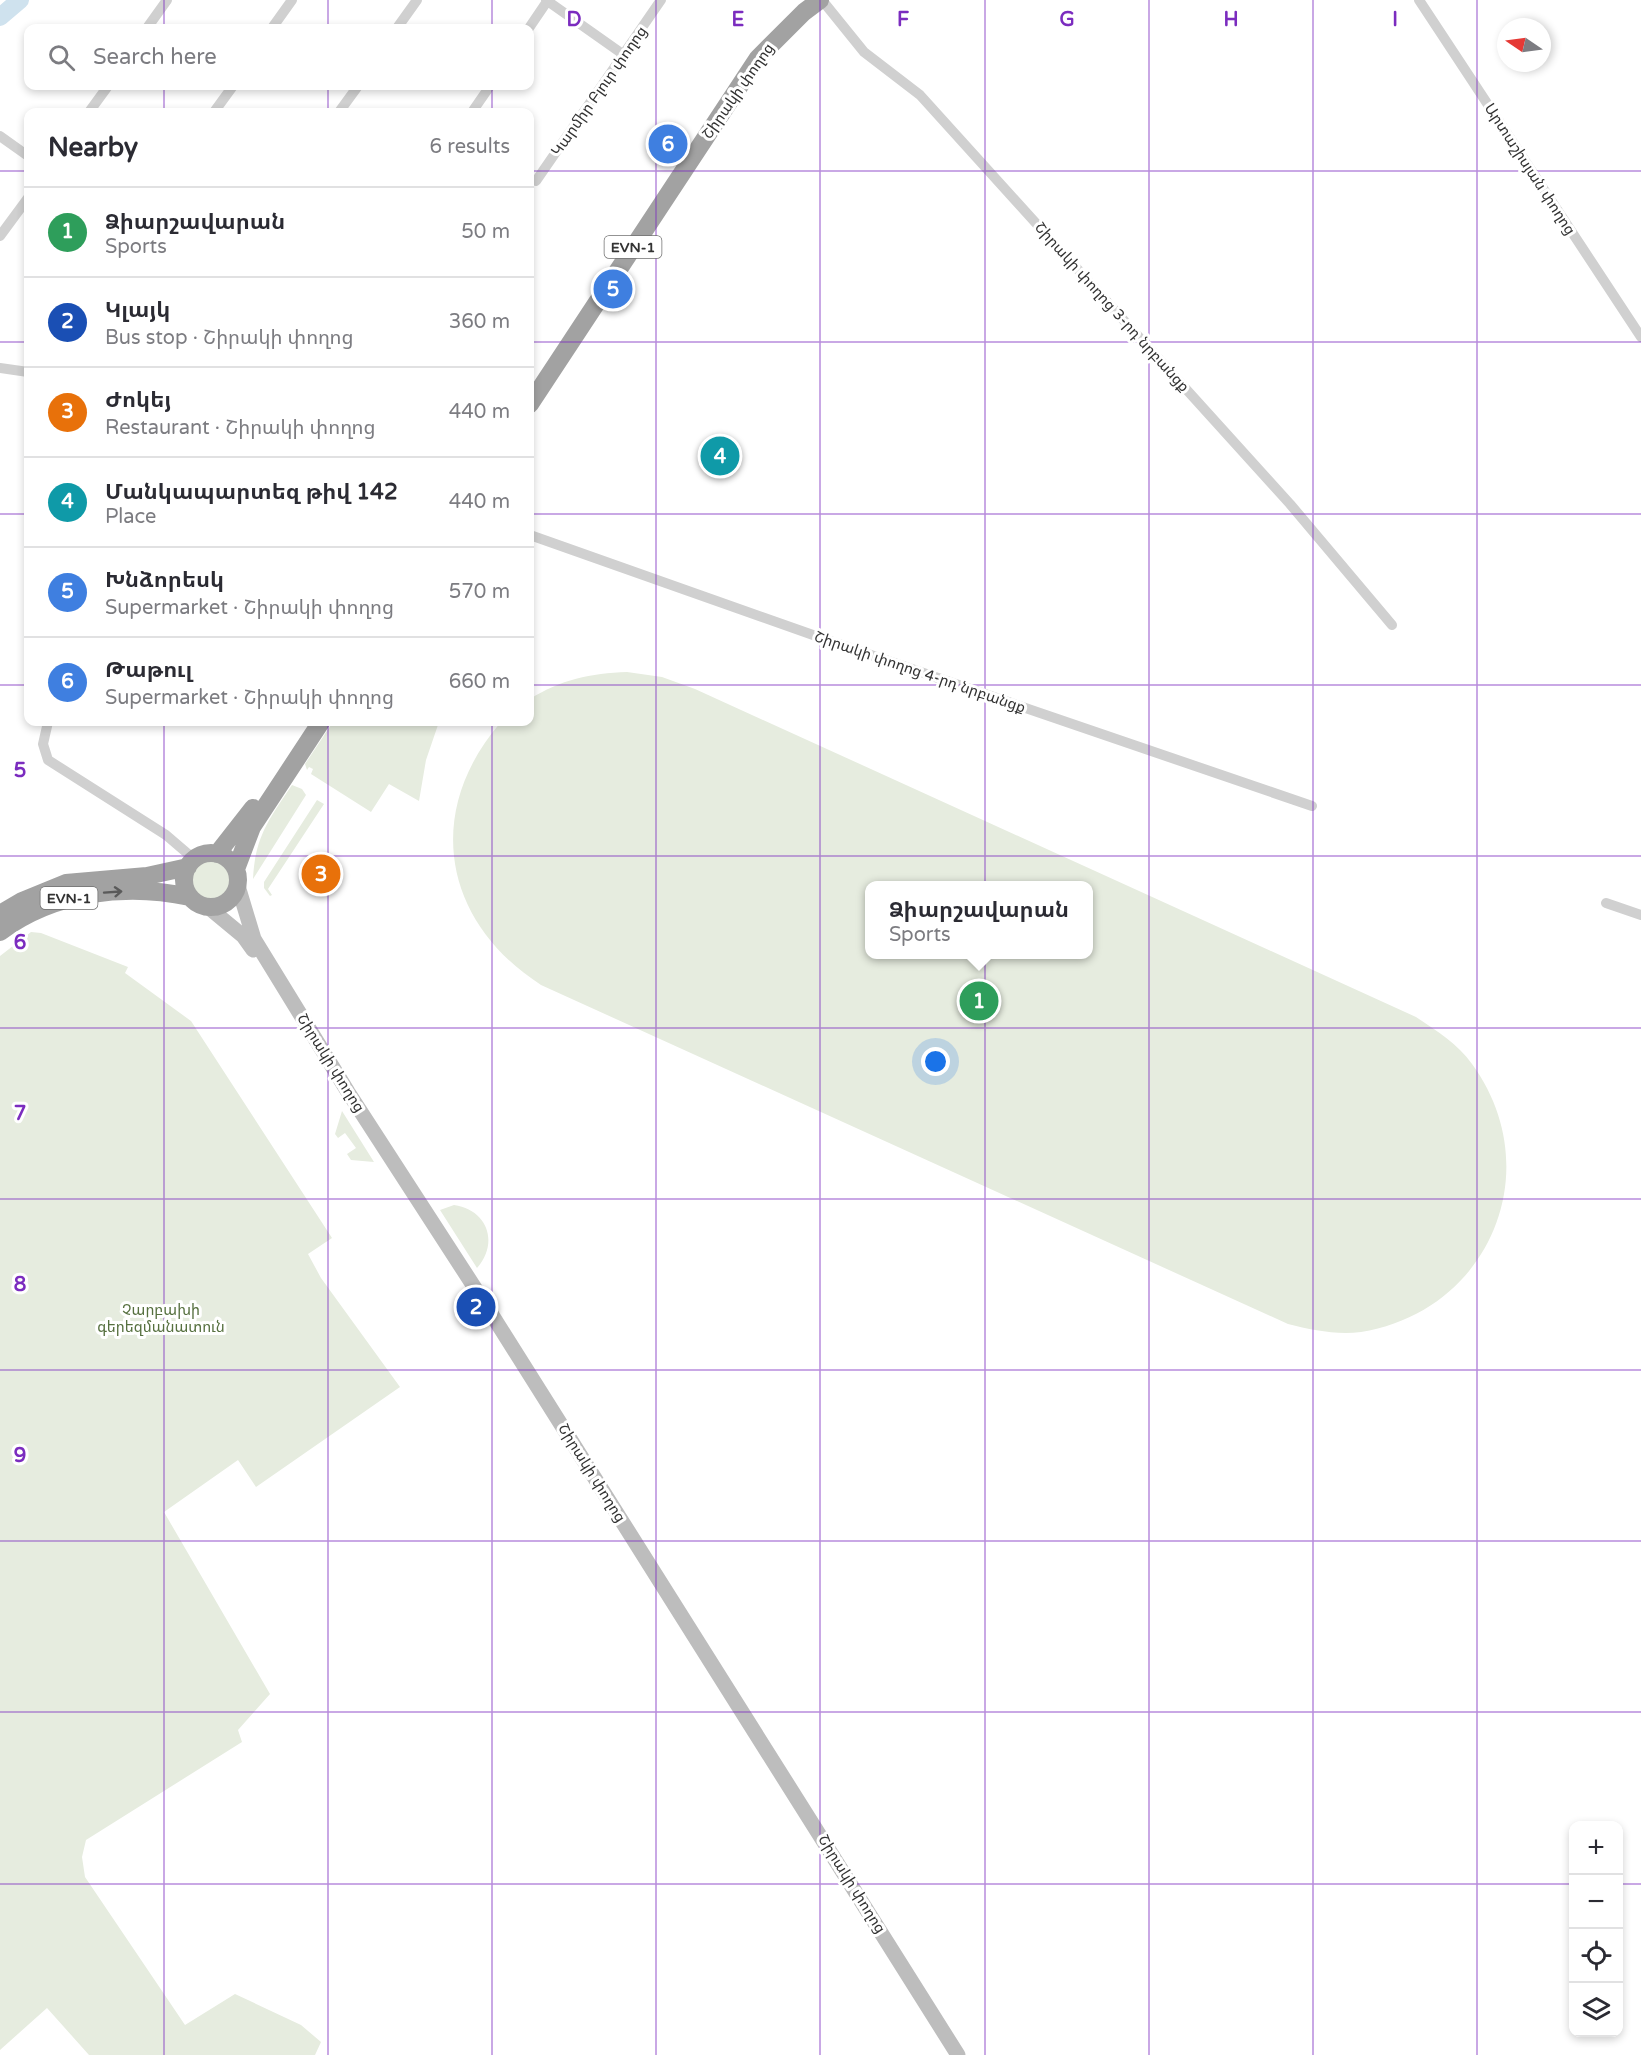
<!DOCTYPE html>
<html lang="en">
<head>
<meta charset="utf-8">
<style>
	:root { --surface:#fff; --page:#f7f7f7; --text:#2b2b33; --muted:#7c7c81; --line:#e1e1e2; --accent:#0f766e }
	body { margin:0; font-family:"Varela Round","Noto Sans Armenian",sans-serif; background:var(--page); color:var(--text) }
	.controls { position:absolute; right:18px; bottom:18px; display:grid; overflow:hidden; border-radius:12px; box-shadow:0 3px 9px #0003 }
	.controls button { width:54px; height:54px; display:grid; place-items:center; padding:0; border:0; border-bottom:2px solid var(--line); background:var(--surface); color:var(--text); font:30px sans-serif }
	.compass { position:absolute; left:1497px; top:18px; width:54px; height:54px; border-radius:50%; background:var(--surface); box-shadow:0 3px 9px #0003; rotate:283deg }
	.you { position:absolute; left:936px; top:1062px; width:21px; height:21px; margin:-15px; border:4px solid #fff; border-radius:50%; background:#1a73e8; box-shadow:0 0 0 9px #1a73e833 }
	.badge { display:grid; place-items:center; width:39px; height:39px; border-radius:50%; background:var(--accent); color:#fff; font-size:20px; font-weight:700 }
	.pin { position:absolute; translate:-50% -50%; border:3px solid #fff; box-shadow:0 2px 6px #0006 }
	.popup { position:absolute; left:865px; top:881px; width:228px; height:78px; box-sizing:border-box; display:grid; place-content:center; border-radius:12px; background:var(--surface); filter:drop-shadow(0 2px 4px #0005); font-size:20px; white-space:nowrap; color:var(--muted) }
	.popup b { font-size:22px; color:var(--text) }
	.popup::after { content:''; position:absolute; left:50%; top:100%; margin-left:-12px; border:12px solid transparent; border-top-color:var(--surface) }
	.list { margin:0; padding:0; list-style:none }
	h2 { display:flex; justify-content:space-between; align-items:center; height:78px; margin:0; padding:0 24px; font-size:26px }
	h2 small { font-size:20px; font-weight:400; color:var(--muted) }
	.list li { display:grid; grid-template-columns:39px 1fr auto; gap:18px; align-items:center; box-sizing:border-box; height:90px; padding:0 24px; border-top:2px solid var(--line) }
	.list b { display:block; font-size:22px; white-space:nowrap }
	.list p { margin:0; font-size:20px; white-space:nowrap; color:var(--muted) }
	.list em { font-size:20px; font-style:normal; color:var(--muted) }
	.icon { flex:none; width:33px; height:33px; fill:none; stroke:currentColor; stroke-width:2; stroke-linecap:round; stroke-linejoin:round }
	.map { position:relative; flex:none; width:1641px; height:2055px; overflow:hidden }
	.search { position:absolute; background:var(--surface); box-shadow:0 3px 9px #0003; left:24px; top:24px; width:510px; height:66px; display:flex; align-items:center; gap:15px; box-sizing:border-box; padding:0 21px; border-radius:12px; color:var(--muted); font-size:22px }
	.panel { position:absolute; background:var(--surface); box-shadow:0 3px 9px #0003; left:24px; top:108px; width:510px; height:618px; border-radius:12px }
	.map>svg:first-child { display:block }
	.green { fill:#e6ecdf; fill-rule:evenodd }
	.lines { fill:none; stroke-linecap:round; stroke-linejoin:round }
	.river { stroke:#cfe2ee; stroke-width:18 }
	.minor { stroke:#d0d0d0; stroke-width:10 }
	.secondary { stroke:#bdbdbd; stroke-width:15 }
	.trunk { stroke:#a2a2a2; stroke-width:18 }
	.oneway { stroke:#5a5a5a }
	.grid { fill:none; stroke:#7b2cbf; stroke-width:1.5; stroke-opacity:0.55 }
	.labels { text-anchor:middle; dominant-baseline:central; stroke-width:6; stroke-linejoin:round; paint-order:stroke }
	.shield { fill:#fff; stroke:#707070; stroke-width:1.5 }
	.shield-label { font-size:14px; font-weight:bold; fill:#333 }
	.street-label { font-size:15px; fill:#333; stroke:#fff }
	.park-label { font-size:15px; fill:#56703f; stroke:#fff }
	.grid-label { font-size:20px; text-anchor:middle; font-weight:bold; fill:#7b2cbf; stroke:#fff; stroke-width:6; stroke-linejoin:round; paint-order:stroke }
</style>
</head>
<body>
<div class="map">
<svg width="1641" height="2055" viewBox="0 0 1641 2055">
	<rect width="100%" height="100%" fill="#fff"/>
	<!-- green -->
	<path class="green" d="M 627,672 L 662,677 L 695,689 L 1416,1017 C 1437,1031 1458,1044 1472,1064 C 1549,1170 1490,1311 1361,1332 C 1336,1335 1312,1330 1288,1324 L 541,985 C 443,922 423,812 501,722 L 530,722 L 530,699 C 560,680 591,673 627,672 ZM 870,886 L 1088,886 L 1088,954 L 870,954 Z
		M 333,722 L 439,722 L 426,760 L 419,801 L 389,784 L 371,812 L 311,774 L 313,769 L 309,767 L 307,770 L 305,764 Z
		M 292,785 L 302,789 L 306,795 L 253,879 C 255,837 269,819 292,785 Z
		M 317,800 L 324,804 L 268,889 L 272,895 L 270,896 L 264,888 L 264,882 Z
		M191 880a20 20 0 1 1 40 0a20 20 0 1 1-40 0Z
		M 31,932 L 41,933 L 128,967 L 125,973 L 191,1021 L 332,1238 L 308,1254 L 321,1278 L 400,1387 L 256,1487 L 238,1460 L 164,1512 L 270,1694 L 238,1730 L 242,1742 L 86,1840 L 82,1857 L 85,1877 L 185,2025 L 235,1994 L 301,2025 L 321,2042 L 315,2055 L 89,2055 L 47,2008 L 0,2050 L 0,956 Z
		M 342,1111 L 374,1162 L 351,1160 L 347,1154 L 356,1148 L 345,1133 L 338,1138 L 335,1134 Z
		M 454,1205 C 488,1210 499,1243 477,1268 L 440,1210 Z"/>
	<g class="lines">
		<!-- river -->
		<path class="river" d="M 0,17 L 20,0"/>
		<!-- minor -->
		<path class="minor" d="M 546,0 L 624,55
			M 822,0 L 864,52 L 920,95 L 1290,504 L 1392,625
			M 1419,0 L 1641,337
			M 147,28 L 167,0
			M 272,28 L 292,0
			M 397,28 L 417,0
			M 529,28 L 548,0
			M 89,112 L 108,86
			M 214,112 L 233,86
			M 339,112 L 358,86
			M 472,112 L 490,86
			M 0,136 L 28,156
			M 536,181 L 661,0
			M 0,236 L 28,198
			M 0,368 L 28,372
			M 530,535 L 830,641 L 1312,806
			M 48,722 L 43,744 L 48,760 L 166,835 L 194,859
			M 1606,903 L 1641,915"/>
		<!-- secondary -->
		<path class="secondary" d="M 238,886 L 254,939 L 348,1092 L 482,1299 L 958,2055
			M 208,907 L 243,936 L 253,950"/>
		<!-- trunk -->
		<path class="trunk" d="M 530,404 L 758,58 L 804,12 L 820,0
			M184 880a27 27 0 1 1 54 0a27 27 0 1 1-54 0Z
			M 217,854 L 253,808
			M 236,869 L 252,827 L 321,722
			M 0,914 L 22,901 L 66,883 L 147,876 L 188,867
			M 0,932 C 54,892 125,883 190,897"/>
	</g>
	<!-- one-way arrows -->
	<defs><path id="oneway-shaft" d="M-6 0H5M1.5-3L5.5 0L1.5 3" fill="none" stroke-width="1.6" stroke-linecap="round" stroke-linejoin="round" transform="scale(1.5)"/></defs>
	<use class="oneway" href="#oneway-shaft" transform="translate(113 892) rotate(-4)"/>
	<!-- grid -->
	<path class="grid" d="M 164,0 L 164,28M 328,0 L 328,28M 492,0 L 492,28M 656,0 L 656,2055M 820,0 L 820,2055M 985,0 L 985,2055M 1149,0 L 1149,2055M 1313,0 L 1313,2055M 1477,0 L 1477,2055M 164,86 L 164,112M 328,86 L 328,112M 492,86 L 492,112M 0,171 L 28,171M 530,171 L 1641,171M 0,342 L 28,342M 530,342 L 1641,342M 0,514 L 28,514M 530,514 L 1641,514M 0,685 L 28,685M 530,685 L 1641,685M 164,722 L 164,2055M 328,722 L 328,2055M 492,722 L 492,2055M 0,856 L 1641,856M 0,1028 L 1641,1028M 0,1199 L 1641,1199M 0,1370 L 1641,1370M 0,1541 L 1641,1541M 0,1712 L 1641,1712M 0,1884 L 1574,1884M 1618,1884 L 1641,1884"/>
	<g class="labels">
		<!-- shield labels -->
		<g class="shield">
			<rect x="604.5" y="236" width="57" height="22" rx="4.5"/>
			<rect x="40.5" y="887" width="57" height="22" rx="4.5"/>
		</g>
		<g class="shield-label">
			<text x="633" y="247">EVN-1</text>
			<text x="69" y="898">EVN-1</text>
		</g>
		<!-- street labels -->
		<g class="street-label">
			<text transform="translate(599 91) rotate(-55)">Կարմիր Բլուր փողոց</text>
			<text transform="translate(738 91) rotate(-55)">Շիրակի փողոց</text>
			<text transform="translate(1530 169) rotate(57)">Արտաշիսյան փողոց</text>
			<text transform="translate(1112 307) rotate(48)">Շիրակի փողոց 3-րդ նրբանցք</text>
			<text transform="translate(920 672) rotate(19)">Շիրակի փողոց 4-րդ նրբանցք</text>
			<text transform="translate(331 1063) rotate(58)">Շիրակի փողոց</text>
			<text transform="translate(592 1473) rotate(58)">Շիրակի փողոց</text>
			<text transform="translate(852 1884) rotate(58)">Շիրակի փողոց</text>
		</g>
		<!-- park labels -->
		<g class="park-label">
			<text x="161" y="1310">Չարբախի<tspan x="161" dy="17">գերեզմանատուն</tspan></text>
		</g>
	</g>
	<g class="grid-label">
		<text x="574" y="26">D</text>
		<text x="738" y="26">E</text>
		<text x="903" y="26">F</text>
		<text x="1067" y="26">G</text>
		<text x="1231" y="26">H</text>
		<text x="1395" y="26">I</text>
		<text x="20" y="777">5</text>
		<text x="20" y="949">6</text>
		<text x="20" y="1120">7</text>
		<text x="20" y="1291">8</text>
		<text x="20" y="1462">9</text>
	</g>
</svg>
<div class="controls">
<button>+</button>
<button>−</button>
<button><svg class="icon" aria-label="locate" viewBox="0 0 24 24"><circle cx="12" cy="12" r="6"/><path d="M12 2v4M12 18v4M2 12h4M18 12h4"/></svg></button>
<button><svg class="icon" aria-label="layers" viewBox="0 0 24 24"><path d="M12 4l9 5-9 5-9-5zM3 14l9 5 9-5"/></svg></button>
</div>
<svg class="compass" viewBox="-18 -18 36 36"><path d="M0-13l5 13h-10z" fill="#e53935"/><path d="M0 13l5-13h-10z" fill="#7c7c81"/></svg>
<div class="you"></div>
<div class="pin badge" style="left:979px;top:1001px;background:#2e9e5b">1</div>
<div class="popup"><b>Ձիարշավարան</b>Sports</div>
<div class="pin badge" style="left:476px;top:1307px;background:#1a4fb4">2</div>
<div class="pin badge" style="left:321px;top:874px;background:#e8710a">3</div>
<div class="pin badge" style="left:720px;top:456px;background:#0f9aa8">4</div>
<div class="pin badge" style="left:613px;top:289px;background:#3f7fe0">5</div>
<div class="pin badge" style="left:668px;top:144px;background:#3f7fe0">6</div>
<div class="search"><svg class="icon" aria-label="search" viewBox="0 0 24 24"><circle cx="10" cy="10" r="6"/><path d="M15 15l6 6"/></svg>Search here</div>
<section class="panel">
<h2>Nearby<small>6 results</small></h2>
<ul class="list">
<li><span class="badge" style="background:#2e9e5b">1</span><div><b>Ձիարշավարան</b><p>Sports</p></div><em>50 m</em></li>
<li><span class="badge" style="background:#1a4fb4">2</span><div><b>Կլայկ</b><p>Bus stop · Շիրակի փողոց</p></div><em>360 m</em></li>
<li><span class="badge" style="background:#e8710a">3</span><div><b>Ժոկեյ</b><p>Restaurant · Շիրակի փողոց</p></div><em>440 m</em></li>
<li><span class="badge" style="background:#0f9aa8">4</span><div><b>Մանկապարտեզ թիվ 142</b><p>Place</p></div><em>440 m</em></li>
<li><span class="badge" style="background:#3f7fe0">5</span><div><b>Խնձորեսկ</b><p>Supermarket · Շիրակի փողոց</p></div><em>570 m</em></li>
<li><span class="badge" style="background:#3f7fe0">6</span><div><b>Թաթուլ</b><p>Supermarket · Շիրակի փողոց</p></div><em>660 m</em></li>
</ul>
</section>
</div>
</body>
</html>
